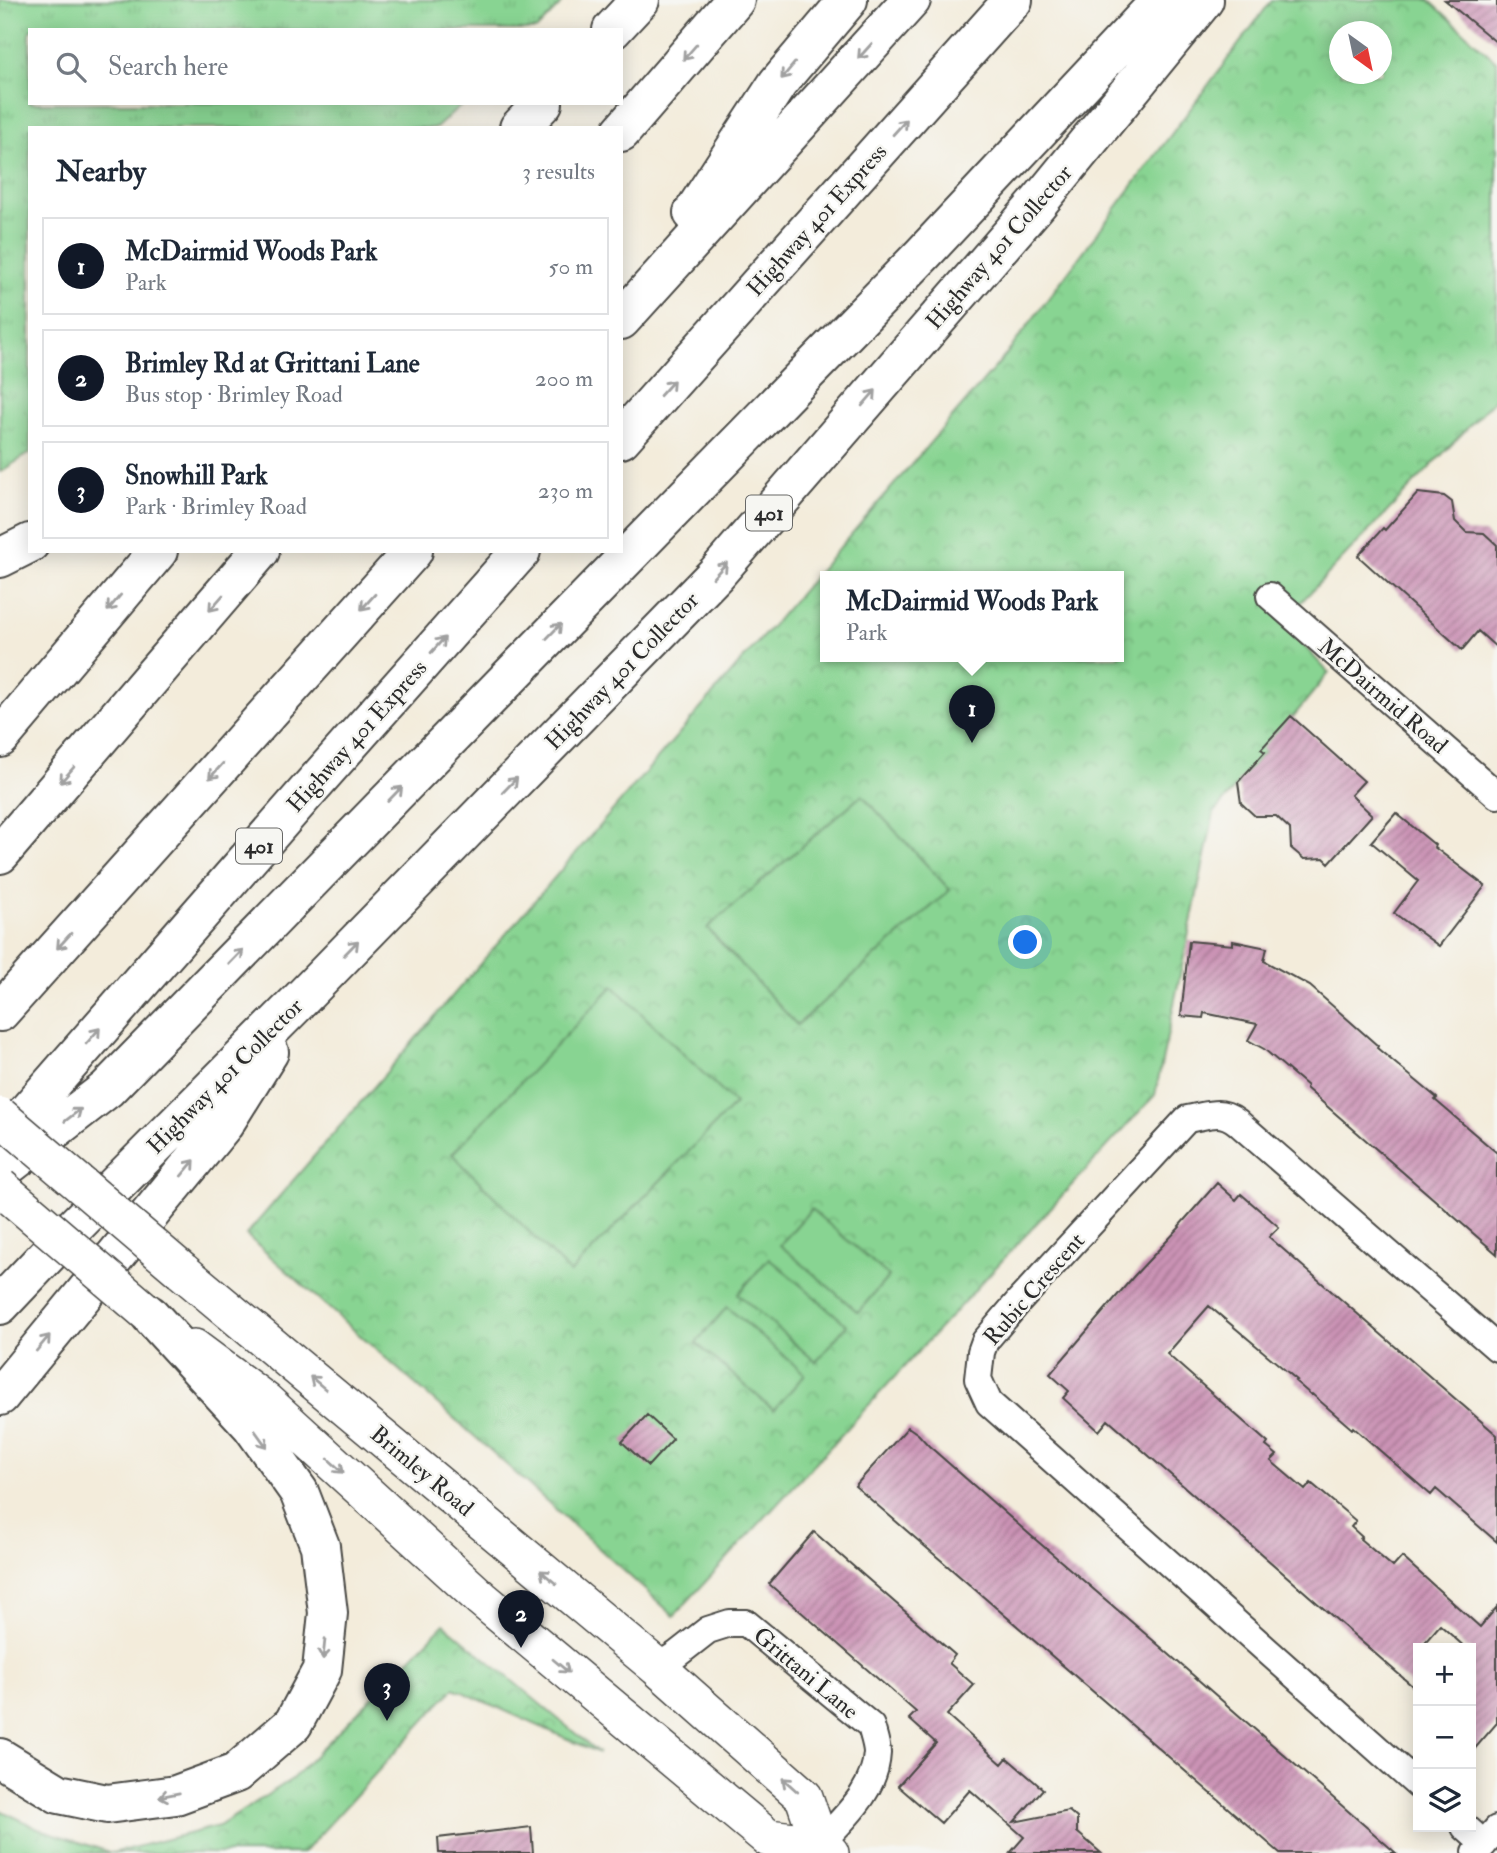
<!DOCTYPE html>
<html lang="en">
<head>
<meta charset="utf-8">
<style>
	:root { --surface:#fff; --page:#f2f2f3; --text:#1f2937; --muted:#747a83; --line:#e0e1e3; --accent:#111827 }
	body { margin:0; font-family:"IM FELL Double Pica",serif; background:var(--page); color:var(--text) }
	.controls { position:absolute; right:21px; bottom:21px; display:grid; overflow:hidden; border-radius:0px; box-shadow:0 4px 18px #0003 }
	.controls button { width:63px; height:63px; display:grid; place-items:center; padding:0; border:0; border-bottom:2px solid var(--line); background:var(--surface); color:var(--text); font:35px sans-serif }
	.compass { position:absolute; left:1329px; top:21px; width:63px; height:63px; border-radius:50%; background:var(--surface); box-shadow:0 4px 18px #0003; rotate:147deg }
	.you { position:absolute; left:1026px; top:943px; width:24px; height:24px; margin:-18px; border:5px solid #fff; border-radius:50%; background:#1a73e8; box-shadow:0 0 0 10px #1a73e833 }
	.badge { display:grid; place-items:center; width:46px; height:46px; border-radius:50%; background:var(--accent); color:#fff; font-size:23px; font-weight:700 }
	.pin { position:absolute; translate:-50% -58px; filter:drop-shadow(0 2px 4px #0008) }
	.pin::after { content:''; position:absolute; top:37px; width:24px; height:21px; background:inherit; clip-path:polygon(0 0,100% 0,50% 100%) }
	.popup { position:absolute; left:820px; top:571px; width:304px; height:91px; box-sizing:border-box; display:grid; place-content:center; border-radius:0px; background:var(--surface); filter:drop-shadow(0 2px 5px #0005); font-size:23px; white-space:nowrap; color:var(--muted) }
	.popup b { font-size:26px; color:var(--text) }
	.popup::after { content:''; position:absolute; left:50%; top:100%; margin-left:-14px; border:14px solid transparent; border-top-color:var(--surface) }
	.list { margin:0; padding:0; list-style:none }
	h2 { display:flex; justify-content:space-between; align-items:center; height:91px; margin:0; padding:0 28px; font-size:30px }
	h2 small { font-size:23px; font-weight:400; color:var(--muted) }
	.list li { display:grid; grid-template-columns:46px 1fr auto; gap:21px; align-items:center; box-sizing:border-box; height:98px; margin:0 14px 14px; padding:0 14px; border:2px solid var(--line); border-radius:0px }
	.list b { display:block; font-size:26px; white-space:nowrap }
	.list p { margin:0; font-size:23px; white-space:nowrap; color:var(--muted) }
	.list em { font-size:23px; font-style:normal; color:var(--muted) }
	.icon { flex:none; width:38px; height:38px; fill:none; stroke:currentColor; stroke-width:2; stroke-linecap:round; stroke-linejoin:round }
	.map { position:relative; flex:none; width:1497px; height:1853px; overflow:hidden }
	.search { position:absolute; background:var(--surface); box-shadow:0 4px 18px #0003; left:28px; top:28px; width:595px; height:77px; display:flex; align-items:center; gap:18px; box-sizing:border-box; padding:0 24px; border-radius:0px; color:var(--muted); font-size:26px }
	.panel { position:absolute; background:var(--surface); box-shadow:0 4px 18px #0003; left:28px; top:126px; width:595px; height:427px; border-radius:0px }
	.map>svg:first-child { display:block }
	.grass { fill:url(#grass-tufts); stroke:#5a805e; stroke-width:2 }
	.park { fill:url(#park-crowns); stroke:#5a805e; stroke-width:2; fill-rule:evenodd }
	.pitch { fill:#88d492; stroke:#5a805e; stroke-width:2 }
	.building { fill:url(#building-hatch) }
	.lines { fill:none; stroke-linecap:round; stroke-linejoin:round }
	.minor-casing { stroke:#494845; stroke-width:30 }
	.secondary-casing { stroke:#494845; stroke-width:40 }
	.motorway-casing { stroke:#494845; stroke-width:42 }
	.minor { stroke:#fff; stroke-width:26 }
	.secondary { stroke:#fff; stroke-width:37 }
	.motorway { stroke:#fff; stroke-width:38 }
	.secondary-bridge-casing { stroke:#494845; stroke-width:40; stroke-linecap:butt }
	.secondary-bridge { stroke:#fff; stroke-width:37 }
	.oneway { stroke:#a0a0a0 }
	.labels { text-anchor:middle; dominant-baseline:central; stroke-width:5; stroke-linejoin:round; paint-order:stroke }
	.shield { fill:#f6f6f2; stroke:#686867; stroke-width:2 }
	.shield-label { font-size:21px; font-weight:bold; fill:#2b2b2b }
	.street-label { font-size:23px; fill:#2b2b2b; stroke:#f6f6f2 }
</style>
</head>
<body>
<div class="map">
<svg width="1497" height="1853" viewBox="0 0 1497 1853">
	<defs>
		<pattern id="grass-tufts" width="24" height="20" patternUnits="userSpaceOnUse" patternTransform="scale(1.75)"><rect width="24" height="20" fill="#88d492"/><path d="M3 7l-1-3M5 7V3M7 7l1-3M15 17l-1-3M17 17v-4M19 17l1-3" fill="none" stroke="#76b67e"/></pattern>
		<pattern id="park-crowns" width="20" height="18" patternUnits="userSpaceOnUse" patternTransform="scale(1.75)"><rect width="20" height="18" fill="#88d492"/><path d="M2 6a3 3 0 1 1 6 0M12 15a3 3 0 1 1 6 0" fill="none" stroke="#76b67e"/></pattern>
		<pattern id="building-hatch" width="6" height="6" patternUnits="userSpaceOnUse" patternTransform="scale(1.75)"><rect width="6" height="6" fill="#cb93b5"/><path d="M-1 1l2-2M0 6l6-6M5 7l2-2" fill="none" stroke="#a57893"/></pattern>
	</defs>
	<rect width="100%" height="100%" fill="#f6f6f2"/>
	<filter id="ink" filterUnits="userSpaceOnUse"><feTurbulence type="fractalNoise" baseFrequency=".0143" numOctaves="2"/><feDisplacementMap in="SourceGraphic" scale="14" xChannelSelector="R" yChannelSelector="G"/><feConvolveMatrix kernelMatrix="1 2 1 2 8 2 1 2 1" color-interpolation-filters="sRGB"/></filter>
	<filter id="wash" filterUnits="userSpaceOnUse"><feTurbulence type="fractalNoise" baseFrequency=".00686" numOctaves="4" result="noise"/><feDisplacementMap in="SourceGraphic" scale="28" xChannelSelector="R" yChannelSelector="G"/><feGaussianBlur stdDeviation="1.57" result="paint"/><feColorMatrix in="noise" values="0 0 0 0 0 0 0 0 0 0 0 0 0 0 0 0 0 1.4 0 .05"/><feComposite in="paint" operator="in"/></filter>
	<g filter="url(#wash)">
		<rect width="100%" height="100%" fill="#f3ecdb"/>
		<!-- grass -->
		<path class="grass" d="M 0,0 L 565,0 L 536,30 L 30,30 L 30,103 L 464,103 L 436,128 L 30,128 L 30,453 L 0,472 Z"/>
		<!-- park -->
		<path class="park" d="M 1272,0 L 1429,0 L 1497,62 L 1497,397 L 1282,622 L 1329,673 L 1214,813 L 1155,1095 L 674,1616 L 490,1450 L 246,1235 L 1005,356 ZM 1340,32 L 1382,32 L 1382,74 L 1340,74 ZM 825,577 L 1119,577 L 1119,657 L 825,657 Z
			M 444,1624 L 599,1753 L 454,1688 L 303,1853 L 112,1853 L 219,1826 L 292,1779 Z
			M 0,1810 L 40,1829 L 112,1853 L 0,1853 Z"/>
		<!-- pitch -->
		<path class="pitch" d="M 862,795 L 950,890 L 797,1025 L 707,928 Z
			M 613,986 L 735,1104 L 570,1273 L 452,1154 Z
			M 811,1209 L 889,1276 L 858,1312 L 780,1245 Z
			M 769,1258 L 847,1325 L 816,1362 L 738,1294 Z
			M 727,1307 L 805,1374 L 774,1410 L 696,1343 Z"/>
		<g id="blocks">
			<!-- building -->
			<path class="building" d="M 1445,0 L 1497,0 L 1497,43 Z
				M 1418,493 L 1444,496 L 1452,502 L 1455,521 L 1466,532 L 1484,533 L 1497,545 L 1497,648 L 1478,631 L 1462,650 L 1358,556 L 1383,528 L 1385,530 Z
				M 1291,716 L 1364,781 L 1351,795 L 1372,815 L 1329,863 L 1324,858 L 1304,859 L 1291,848 L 1290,829 L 1276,816 L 1255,816 L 1241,803 L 1238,782 L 1265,752 L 1261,749 Z
				M 1396,813 L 1435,845 L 1434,847 L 1485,886 L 1439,946 L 1394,913 L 1418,881 L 1371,842 Z
				M 1189,941 L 1233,945 L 1233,941 L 1267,948 L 1264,961 L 1310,986 L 1378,1046 L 1377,1048 L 1437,1098 L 1435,1100 L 1497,1153 L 1497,1254 L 1306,1088 L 1307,1086 L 1264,1049 L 1248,1040 L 1257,1024 L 1204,1013 L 1203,1018 L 1181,1016 Z
				M 1217,1183 L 1236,1200 L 1241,1194 L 1279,1227 L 1269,1237 L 1497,1435 L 1497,1542 L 1436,1489 L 1431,1495 L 1353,1427 L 1352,1429 L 1312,1394 L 1311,1395 L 1295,1381 L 1297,1380 L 1209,1306 L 1167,1354 L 1268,1443 L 1266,1446 L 1277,1455 L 1271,1461 L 1305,1490 L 1311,1483 L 1356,1521 L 1351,1527 L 1362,1537 L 1360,1539 L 1393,1567 L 1402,1557 L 1480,1627 L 1497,1607 L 1497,1723 L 1471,1753 L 1471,1648 L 1466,1648 L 1440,1625 L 1420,1648 L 1418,1648 L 1418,1691 L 1108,1420 L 1099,1431 L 1063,1398 L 1069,1391 L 1050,1374 L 1134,1276 L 1180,1227 L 1179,1226 Z
				M 647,1415 L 673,1439 L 648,1466 L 622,1442 Z
				M 908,1427 L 918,1434 L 929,1446 L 1029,1534 L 1155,1642 L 1396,1853 L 1280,1853 L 855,1486 Z
				M 814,1532 L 955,1655 L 949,1663 L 974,1685 L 947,1715 L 1002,1764 L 1007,1758 L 1043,1789 L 1014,1822 L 1069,1811 L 1077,1818 L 1077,1832 L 1101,1853 L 1010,1853 L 1024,1837 L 970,1790 L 941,1823 L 898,1786 L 936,1743 L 909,1719 L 916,1712 L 769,1584 Z
				M 531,1827 L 533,1853 L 439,1853 L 438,1838 Z"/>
		</g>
	</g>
	<g filter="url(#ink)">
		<use href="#blocks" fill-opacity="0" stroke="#494845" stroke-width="2"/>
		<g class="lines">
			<!-- minor casing -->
			<g class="minor-casing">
				<path id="minor" d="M 1270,596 L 1497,795
					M 657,1667 L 676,1655 L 708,1630 L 730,1623 L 746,1623 L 871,1726 C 873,1734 877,1745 877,1753 C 875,1792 844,1817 820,1844
					M 1418,1785 L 989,1403 L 978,1379 L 981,1352 L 985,1341 L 1020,1300 L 1187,1119 C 1212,1115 1223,1107 1243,1127 L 1497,1348
					M 1465,1827 L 1484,1844
					M 1476,1853 L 1497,1829"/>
			</g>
			<!-- secondary casing -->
			<g class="secondary-casing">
				<path id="secondary" d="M 182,1271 L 657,1667 L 804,1797 L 820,1844 L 830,1853
					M 194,1348 L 265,1401 L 482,1599 L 768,1838 L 820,1844"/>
			</g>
			<!-- motorway casing -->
			<g class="motorway-casing">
				<path id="motorway" d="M 612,30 L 640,0
					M 519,128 L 543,103
					M 621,132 L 735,0
					M 693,213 L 778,83 L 848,0
					M 621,320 L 911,0
					M 621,439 L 1013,0
					M 0,558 L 30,543
					M 0,738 L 158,551
					M 0,854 L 260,551
					M 0,1012 L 413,551
					M 0,1143 L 304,795 L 521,551
					M 0,1172 L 107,1089 L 922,255 L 1161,0
					M 0,1305 L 73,1228 L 303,997 L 716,574 L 1038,203 L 1204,0
					M 0,1396 L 224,1124 L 269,1052
					M 0,1758 L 59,1794 L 107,1804 L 176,1795 L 236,1773 L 293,1724 L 322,1670 L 328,1613 L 320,1546 L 299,1492 L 252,1426 L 150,1315"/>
			</g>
			<!-- minor -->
			<use href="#minor" class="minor"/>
			<!-- secondary -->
			<use href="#secondary" class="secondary"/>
			<!-- motorway -->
			<use href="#motorway" class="motorway"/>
			<!-- secondary-bridge casing -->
			<g class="secondary-bridge-casing">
				<path id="secondary-bridge" d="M 0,1116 L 182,1271
					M 0,1187 L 150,1315"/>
			</g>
			<!-- secondary-bridge -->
			<use href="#secondary-bridge" class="secondary-bridge"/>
		</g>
		<!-- one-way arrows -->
		<defs><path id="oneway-shaft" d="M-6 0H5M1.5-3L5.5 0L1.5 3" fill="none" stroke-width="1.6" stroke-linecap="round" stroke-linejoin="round" transform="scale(1.75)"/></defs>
		<g class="oneway">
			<use href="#oneway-shaft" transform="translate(865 51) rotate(132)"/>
			<use href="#oneway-shaft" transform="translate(690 52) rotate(131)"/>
			<use href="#oneway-shaft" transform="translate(788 71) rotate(130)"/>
			<use href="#oneway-shaft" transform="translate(900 127) rotate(-48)"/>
			<use href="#oneway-shaft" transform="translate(667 388) rotate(-48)"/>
			<use href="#oneway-shaft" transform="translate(869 398) rotate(-49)"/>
			<use href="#oneway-shaft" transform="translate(720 570) rotate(-48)"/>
			<use href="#oneway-shaft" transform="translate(368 602) rotate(132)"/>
			<use href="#oneway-shaft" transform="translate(114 603) rotate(130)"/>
			<use href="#oneway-shaft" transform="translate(216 603) rotate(131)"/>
			<use href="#oneway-shaft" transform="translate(554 631) rotate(-46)"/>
			<use href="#oneway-shaft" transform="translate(438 645) rotate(-48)"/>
			<use href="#oneway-shaft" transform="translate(216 771) rotate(132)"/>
			<use href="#oneway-shaft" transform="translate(67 775) rotate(131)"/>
			<use href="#oneway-shaft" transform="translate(510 785) rotate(-46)"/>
			<use href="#oneway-shaft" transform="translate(395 794) rotate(-46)"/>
			<use href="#oneway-shaft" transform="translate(64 941) rotate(132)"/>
			<use href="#oneway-shaft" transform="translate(351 948) rotate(-46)"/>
			<use href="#oneway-shaft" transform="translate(236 957) rotate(-46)"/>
			<use href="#oneway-shaft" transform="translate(93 1036) rotate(-49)"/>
			<use href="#oneway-shaft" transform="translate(73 1115) rotate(-38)"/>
			<use href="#oneway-shaft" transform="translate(188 1168) rotate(-50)"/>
			<use href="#oneway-shaft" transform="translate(43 1343) rotate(-50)"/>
			<use href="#oneway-shaft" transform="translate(318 1383) rotate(-140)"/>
			<use href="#oneway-shaft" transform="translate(261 1439) rotate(54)"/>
			<use href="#oneway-shaft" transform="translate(336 1466) rotate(42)"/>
			<use href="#oneway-shaft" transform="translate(548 1577) rotate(-140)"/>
			<use href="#oneway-shaft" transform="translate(324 1649) rotate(96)"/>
			<use href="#oneway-shaft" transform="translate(561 1666) rotate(40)"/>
			<use href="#oneway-shaft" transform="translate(790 1785) rotate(-138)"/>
			<use href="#oneway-shaft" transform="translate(169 1795) rotate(169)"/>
		</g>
	</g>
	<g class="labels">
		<!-- shield labels -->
		<g class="shield">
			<rect x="746" y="495.5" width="46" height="35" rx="5"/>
			<rect x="236" y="828.5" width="46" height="35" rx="5"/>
		</g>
		<g class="shield-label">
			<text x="769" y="513">401</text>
			<text x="259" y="846">401</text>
		</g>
		<!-- street labels -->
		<g class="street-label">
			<text transform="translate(817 220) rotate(-48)">Highway 401 Express</text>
			<text transform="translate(999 247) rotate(-49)">Highway 401 Collector</text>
			<text transform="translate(622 671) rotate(-46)">Highway 401 Collector</text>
			<text transform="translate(1383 696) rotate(41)">McDairmid Road</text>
			<text transform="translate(357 736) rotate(-48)">Highway 401 Express</text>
			<text transform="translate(225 1076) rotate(-45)">Highway 401 Collector</text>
			<text transform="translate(1034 1289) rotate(-49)">Rubic Crescent</text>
			<text transform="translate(422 1471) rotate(40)">Brimley Road</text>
			<text transform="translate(806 1673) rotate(40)">Grittani Lane</text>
		</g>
	</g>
</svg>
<div class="controls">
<button>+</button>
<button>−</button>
<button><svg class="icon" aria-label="layers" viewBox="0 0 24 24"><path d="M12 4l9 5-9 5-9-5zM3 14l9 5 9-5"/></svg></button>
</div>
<svg class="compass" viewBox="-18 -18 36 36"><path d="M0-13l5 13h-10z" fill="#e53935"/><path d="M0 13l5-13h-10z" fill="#747a83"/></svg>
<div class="you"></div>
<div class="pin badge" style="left:972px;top:743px">1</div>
<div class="popup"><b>McDairmid Woods Park</b>Park</div>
<div class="pin badge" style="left:521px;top:1648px">2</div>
<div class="pin badge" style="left:387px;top:1721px">3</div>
<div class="search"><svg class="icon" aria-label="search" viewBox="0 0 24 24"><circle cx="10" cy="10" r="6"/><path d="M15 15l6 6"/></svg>Search here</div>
<section class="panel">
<h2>Nearby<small>3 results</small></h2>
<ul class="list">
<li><span class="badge">1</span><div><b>McDairmid Woods Park</b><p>Park</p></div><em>50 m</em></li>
<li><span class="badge">2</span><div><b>Brimley Rd at Grittani Lane</b><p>Bus stop · Brimley Road</p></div><em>200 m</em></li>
<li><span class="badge">3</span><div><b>Snowhill Park</b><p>Park · Brimley Road</p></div><em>230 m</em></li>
</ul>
</section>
</div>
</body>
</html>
